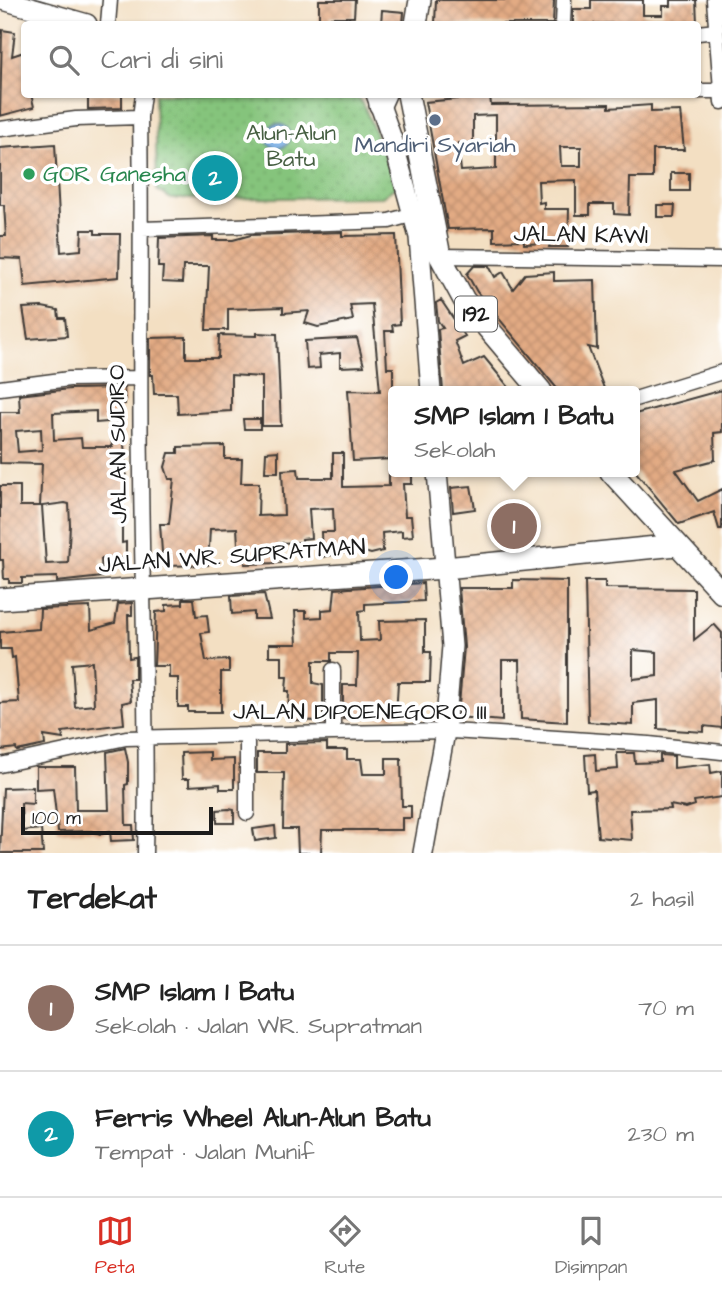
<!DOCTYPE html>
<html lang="id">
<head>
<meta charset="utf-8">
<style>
	:root { --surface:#fff; --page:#f6f6f6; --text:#222; --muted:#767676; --line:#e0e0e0; --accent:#d93025 }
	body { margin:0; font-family:"Architects Daughter",sans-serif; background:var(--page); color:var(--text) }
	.scale { position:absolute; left:21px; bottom:18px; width:192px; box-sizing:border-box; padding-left:7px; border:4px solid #1c1c1c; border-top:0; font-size:19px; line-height:24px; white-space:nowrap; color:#1c1c1c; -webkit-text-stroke:5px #fff; paint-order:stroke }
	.you { position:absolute; left:397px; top:578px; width:24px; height:24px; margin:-18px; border:5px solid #fff; border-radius:50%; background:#1a73e8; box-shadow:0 0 0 10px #1a73e833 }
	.badge { display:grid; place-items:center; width:46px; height:46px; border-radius:50%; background:var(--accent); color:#fff; font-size:23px; font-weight:700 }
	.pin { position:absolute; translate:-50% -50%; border:4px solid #fff; box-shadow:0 2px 7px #0006 }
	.popup { position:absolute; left:388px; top:386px; width:252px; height:91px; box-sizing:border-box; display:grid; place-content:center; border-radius:7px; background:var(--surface); filter:drop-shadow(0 2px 5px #0005); font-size:23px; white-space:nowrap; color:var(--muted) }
	.popup b { font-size:26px; color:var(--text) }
	.popup::after { content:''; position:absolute; left:50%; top:100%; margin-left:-14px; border:14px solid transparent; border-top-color:var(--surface) }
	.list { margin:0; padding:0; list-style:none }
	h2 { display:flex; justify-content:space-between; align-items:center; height:91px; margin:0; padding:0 28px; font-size:30px }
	h2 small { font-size:23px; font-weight:400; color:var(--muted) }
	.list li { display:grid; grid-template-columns:46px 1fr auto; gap:21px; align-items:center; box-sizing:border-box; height:126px; padding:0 28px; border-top:2px solid var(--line) }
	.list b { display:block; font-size:26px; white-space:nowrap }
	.list p { margin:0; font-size:23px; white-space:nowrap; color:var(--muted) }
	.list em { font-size:23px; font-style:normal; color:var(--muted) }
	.icon { flex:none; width:38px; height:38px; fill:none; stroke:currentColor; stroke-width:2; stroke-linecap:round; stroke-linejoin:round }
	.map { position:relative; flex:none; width:722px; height:853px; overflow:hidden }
	.search { position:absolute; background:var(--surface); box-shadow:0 2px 5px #0004; left:21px; right:21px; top:21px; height:77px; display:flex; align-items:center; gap:18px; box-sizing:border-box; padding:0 24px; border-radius:7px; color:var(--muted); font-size:26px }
	.sheet { height:343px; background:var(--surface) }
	nav { display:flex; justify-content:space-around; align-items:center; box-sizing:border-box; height:98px; border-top:2px solid var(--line); background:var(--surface); font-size:19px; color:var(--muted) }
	nav a { display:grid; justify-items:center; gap:4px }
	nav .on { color:var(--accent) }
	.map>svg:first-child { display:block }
	.park { fill:url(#park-dots); stroke:#50704c; stroke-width:2 }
	.water { fill:url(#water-ripples); stroke:#48637f; stroke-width:2 }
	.building { fill:url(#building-cross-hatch); fill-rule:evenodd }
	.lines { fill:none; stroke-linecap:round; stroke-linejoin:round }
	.street-casing { stroke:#3c3935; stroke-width:17 }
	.secondary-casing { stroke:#3c3935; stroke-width:22 }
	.primary-casing { stroke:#3c3935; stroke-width:24 }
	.street { stroke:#fff; stroke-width:14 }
	.secondary { stroke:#fff; stroke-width:19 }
	.primary { stroke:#fff; stroke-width:21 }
	.service-dot { fill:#5c6f8a; stroke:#fff; stroke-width:2.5 }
	.leisure-dot { fill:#2e9e5b; stroke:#fff; stroke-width:2.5 }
	.labels { text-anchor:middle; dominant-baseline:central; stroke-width:7; stroke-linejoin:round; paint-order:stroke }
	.shield { fill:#fff; stroke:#606060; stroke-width:2 }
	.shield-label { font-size:21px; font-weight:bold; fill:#1c1c1c }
	.park-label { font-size:23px; fill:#465f42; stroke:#fff }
	.service-label { font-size:23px; fill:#4e5e75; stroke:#fff }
	.leisure-label { font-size:23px; fill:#27864d; stroke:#fff; text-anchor:start }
	.street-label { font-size:23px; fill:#1c1c1c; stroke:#fff }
</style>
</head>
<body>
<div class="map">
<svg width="722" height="853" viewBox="0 0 722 853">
	<defs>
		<pattern id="park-dots" width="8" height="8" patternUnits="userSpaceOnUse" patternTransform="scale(1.75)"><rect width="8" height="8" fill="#85c47c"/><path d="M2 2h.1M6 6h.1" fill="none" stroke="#72a86b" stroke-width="1.8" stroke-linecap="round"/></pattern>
		<pattern id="water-ripples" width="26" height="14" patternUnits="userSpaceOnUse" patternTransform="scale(1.75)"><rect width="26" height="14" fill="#73aae2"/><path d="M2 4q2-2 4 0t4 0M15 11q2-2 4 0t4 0" fill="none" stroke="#5e8ab6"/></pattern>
		<pattern id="building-cross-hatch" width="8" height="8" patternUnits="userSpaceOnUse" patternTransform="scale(1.75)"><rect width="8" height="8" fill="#e2aa83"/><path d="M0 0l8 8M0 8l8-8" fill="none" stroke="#c19271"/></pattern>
	</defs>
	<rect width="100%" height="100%" fill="#fff"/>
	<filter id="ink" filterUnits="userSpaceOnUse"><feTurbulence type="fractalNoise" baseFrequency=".0143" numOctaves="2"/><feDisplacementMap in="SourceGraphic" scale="14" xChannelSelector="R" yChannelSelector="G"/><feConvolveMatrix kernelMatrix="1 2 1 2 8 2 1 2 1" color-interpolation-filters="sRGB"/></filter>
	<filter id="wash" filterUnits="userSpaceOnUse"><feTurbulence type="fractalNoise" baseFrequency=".00686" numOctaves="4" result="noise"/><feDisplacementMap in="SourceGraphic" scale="28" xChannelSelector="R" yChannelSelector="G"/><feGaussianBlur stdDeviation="1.57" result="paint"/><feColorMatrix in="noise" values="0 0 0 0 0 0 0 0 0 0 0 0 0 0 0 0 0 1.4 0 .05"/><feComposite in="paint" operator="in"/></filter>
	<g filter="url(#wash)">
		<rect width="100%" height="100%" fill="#f3dfc2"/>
		<!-- park -->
		<path class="park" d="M 155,94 L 356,95 L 365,108 L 397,186 L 382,197 L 171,199 L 157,190 Z"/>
		<!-- water -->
		<path class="water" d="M266 136a12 12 0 1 1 24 0a12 12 0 1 1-24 0Z"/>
		<g id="blocks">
			<!-- building -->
			<path class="building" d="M 319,0 L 355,0 L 354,17 L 331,17 L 330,24 L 319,24 Z
				M 436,0 L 554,0 L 553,24 L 435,24 Z
				M 591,0 L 643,0 L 643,15 L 663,15 L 663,6 L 671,6 L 671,0 L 696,0 L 697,23 L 573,24 L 573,9 L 591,9 Z
				M 382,10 L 404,12 L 403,24 L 381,24 Z
				M 2,30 L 15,32 L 12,56 L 24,52 L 24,94 L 31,94 L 34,107 L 0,116 Z
				M 88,94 L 122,94 L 122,108 L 88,109 Z
				M 490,96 L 491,105 L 609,104 L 609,108 L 651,105 L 651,112 L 680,111 L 684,150 L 653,150 L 653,178 L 630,178 L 629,215 L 614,214 L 614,204 L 590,204 L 590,215 L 576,215 L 576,180 L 538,181 L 539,203 L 544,202 L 544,209 L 569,209 L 568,247 L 549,247 L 550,243 L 524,244 L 524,240 L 494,241 L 494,228 L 448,229 L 425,102 ZM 496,115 L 496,169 L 461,171 L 458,143 L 473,143 L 473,116 ZM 560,147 L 581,147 L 581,166 L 561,166 Z
				M 55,144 L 61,252 L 81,250 L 82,230 L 95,230 L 95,234 L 120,234 L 119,277 L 25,286 L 22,259 L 0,258 L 0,236 L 6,236 L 4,205 L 0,205 L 0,148 Z
				M 671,173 L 689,173 L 689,191 L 671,191 Z
				M 657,205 L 675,205 L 674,217 L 657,217 Z
				M 342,232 L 342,236 L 396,235 L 400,324 L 392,325 L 393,331 L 385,331 L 387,368 L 393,368 L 393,459 L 353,461 L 348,390 L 380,391 L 372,304 L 350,305 L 353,320 L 318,327 L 305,323 L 309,311 L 283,313 L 283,307 L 228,309 L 228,330 L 206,330 L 209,266 L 183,266 L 182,283 L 162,282 L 163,267 L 158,267 L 159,238 L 213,236 L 213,240 L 233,240 L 251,235 Z
				M 474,266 L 489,266 L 495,277 L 503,272 L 513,289 L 525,274 L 554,272 L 554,281 L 595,280 L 597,349 L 588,347 L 605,391 L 559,391 L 477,292 L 467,274 Z
				M 441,300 L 465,336 L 455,341 L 464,366 L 484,357 L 512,391 L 443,391 L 438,329 L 443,328 L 438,321 L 436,303 Z
				M 42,307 L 58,310 L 59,318 L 65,318 L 67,336 L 28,339 L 23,308 Z
				M 257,333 L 277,334 L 281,426 L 262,426 L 262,377 L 231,375 L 231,411 L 178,414 L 177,394 L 154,394 L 153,375 L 150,375 L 150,338 L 186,337 L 186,358 L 218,358 L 219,335 L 257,336 Z
				M 357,338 L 364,366 L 340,367 L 340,353 L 319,355 L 320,368 L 307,369 L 305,341 Z
				M 124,388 L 125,404 L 120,404 L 120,421 L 96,423 L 96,411 L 53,413 L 54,440 L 81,438 L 82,447 L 112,447 L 111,428 L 123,428 L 126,474 L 125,497 L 122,497 L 122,543 L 126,542 L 126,558 L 101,559 L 102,577 L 57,582 L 57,577 L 22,578 L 22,583 L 9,583 L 9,579 L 4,579 L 3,560 L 0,560 L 0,486 L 20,486 L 20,506 L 40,506 L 42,464 L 0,463 L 0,412 L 20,412 L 19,395 L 70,389 ZM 41,429 L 42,450 L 18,452 L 16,431 ZM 65,503 L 69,504 L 70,525 L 68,563 L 46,564 L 42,506 Z
				M 722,390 L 722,432 L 714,433 L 715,460 L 676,470 L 698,501 L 722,489 L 722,529 L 719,529 L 714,512 L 679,524 L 635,471 L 635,414 Z
				M 243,419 L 260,419 L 260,429 L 244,429 Z
				M 225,446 L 225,459 L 242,459 L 241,483 L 259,483 L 258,516 L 284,515 L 282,470 L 298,469 L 299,478 L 333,478 L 333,453 L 343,453 L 343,487 L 389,486 L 389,472 L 412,472 L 412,484 L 403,484 L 405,516 L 411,516 L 413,536 L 402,537 L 402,531 L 382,533 L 383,551 L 371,554 L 357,550 L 322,557 L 321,532 L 334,532 L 333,508 L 309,509 L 311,538 L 302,539 L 302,542 L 280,543 L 281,563 L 245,564 L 245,561 L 239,561 L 237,528 L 210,529 L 208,565 L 163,566 L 160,524 L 169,524 L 174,479 L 169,479 L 165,467 L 169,453 L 178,453 L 178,447 Z
				M 278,451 L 278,472 L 265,472 L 266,452 Z
				M 471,486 L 475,509 L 453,512 L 451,488 Z
				M 513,580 L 567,581 L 567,722 L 521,719 L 520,660 L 502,660 L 502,721 L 458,717 L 464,647 L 459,588 L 513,588 Z
				M 585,581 L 605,581 L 605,588 L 694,589 L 694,640 L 714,624 L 722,633 L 722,728 L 704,726 L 704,732 L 658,729 L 658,700 L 633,703 L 633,725 L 588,722 ZM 633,650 L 657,652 L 657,676 L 633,679 Z
				M 423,583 L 424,601 L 365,604 L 365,610 L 359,611 L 360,641 L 380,640 L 379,621 L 425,620 L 425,652 L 431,652 L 430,682 L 398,682 L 396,717 L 343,719 L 343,685 L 357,685 L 358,653 L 331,653 L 331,661 L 313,661 L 313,683 L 323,685 L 323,719 L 321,721 L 288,720 L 289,691 L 286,691 L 287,677 L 282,677 L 282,656 L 269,656 L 269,644 L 297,644 L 295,611 L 306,611 L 306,618 L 322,617 L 322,610 L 333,609 L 335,589 Z
				M 264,594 L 270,619 L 254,619 L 254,612 L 232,614 L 231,596 Z
				M 183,599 L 194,599 L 196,616 L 207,615 L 209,632 L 201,633 L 206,661 L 229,660 L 229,672 L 221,672 L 221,712 L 188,712 L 188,707 L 178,707 L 178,678 L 169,678 L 169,666 L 154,666 L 156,612 L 166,611 L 166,605 L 183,604 Z
				M 132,603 L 132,615 L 128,615 L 129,658 L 135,657 L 135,679 L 129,679 L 131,701 L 122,703 L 124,724 L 62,732 L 63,739 L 44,736 L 45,745 L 17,751 L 16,748 L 0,750 L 0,703 L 19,702 L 15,657 L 12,658 L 11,649 L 0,649 L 0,632 L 39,629 L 40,609 L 90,607 L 91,630 L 115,623 L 118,604 ZM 92,662 L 94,705 L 75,707 L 72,664 Z
				M 327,743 L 327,750 L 347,750 L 347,759 L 361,759 L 363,774 L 386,774 L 386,758 L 401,758 L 402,806 L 411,806 L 411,818 L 402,818 L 402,830 L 322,830 L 321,853 L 298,853 L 297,829 L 283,829 L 284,773 L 257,773 L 257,753 L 285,753 L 285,744 Z
				M 125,748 L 128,762 L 128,784 L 125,785 L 126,825 L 133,825 L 134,840 L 111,841 L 110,831 L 100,834 L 92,831 L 58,832 L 53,788 L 36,789 L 36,767 L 75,767 L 76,810 L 109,810 L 107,752 Z
				M 210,752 L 210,760 L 234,759 L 234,789 L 220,789 L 220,784 L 189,786 L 189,779 L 182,779 L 181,753 Z
				M 617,753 L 634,753 L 635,763 L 660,762 L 660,755 L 674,756 L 674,768 L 710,764 L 711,773 L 722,771 L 722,797 L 694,801 L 695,805 L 686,808 L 670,805 L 671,809 L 630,810 L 632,840 L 598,837 L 594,790 L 587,791 L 585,755 L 595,754 L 596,771 L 618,769 Z
				M 33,787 L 33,804 L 21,803 L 22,831 L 41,829 L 43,853 L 0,853 L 3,788 Z
				M 229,809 L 234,810 L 234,823 L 217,823 L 217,810 Z
				M 275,826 L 276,838 L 255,841 L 253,829 Z"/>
		</g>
	</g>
	<g filter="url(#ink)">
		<use href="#blocks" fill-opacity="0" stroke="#3c3935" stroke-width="2"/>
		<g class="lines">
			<!-- street casing -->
			<g class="street-casing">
				<path id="street" d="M 714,0 L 722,102
					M 108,24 L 110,0
					M 563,24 L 564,0
					M 698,33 L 716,31
					M 698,91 L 722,91
					M 143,94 L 140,117 C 142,236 139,354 141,472 C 142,599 148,726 145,853
					M 0,129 L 76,119 L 140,117
					M 142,229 L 389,221 L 414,214
					M 440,256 L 722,260
					M 0,388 L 69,379 L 139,378
					M 635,399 L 722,372
					M 333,670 L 333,733
					M 247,735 L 247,813
					M 0,765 L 126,738 L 333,733 L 452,731 L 649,744 L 722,752"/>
			</g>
			<!-- secondary casing -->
			<g class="secondary-casing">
				<path id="secondary" d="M 3,0 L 87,24
					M 376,94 L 393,142 L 419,237 L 431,391
					M 423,853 L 445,732 L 452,646 L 437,472"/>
			</g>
			<!-- primary casing -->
			<g class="primary-casing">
				<path id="primary" d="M 416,24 L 420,0
					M 408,94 L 440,256 L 464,300 L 541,391
					M 380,105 L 385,94
					M 611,472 L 722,593
					M 0,599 L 445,568 L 677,545"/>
			</g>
			<!-- street -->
			<use href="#street" class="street"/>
			<!-- secondary -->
			<use href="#secondary" class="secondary"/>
			<!-- primary -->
			<use href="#primary" class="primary"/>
		</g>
	</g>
	<!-- markers -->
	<circle class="service-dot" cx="435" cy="120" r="7"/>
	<circle class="leisure-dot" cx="29" cy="174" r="7"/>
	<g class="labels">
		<!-- shield labels -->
		<rect class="shield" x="455" y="296.5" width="42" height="35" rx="5"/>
		<g class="shield-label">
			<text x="476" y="314">192</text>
		</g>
		<!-- park labels -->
		<g class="park-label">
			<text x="291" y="133">Alun-Alun<tspan x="291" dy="26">Batu</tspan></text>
		</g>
		<!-- service labels -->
		<g class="service-label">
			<text x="435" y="145">Mandiri Syariah</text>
		</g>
		<!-- leisure labels -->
		<g class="leisure-label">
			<text x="43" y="174">GOR Ganesha</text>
		</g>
		<!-- street labels -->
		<g class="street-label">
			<text transform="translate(581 235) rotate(1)">JALAN KAWI</text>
			<text transform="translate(118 444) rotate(-91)">JALAN SUDIRO</text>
			<text transform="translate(232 556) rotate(-4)">JALAN WR. SUPRATMAN</text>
			<text x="360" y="712">JALAN DIPOENEGORO III</text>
		</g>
	</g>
</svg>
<div class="scale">100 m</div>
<div class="you"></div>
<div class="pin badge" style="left:514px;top:526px;background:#8d6e63">1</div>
<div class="popup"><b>SMP Islam 1 Batu</b>Sekolah</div>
<div class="pin badge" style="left:215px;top:178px;background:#0f9aa8">2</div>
<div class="search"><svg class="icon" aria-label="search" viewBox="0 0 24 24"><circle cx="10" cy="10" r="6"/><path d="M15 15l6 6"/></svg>Cari di sini</div>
</div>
<section class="sheet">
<h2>Terdekat<small>2 hasil</small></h2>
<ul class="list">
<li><span class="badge" style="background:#8d6e63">1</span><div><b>SMP Islam 1 Batu</b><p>Sekolah · Jalan WR. Supratman</p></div><em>70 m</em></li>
<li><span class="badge" style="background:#0f9aa8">2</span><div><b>Ferris Wheel Alun-Alun Batu</b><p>Tempat · Jalan Munif</p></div><em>230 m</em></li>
</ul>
</section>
<nav>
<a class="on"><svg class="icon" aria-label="map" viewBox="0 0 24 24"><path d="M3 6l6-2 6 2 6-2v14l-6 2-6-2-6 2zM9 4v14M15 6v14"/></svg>Peta</a>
<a><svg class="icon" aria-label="directions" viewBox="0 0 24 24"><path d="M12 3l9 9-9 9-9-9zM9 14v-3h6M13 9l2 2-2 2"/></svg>Rute</a>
<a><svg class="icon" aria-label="saved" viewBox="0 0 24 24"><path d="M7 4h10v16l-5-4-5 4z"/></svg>Disimpan</a>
</nav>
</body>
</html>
